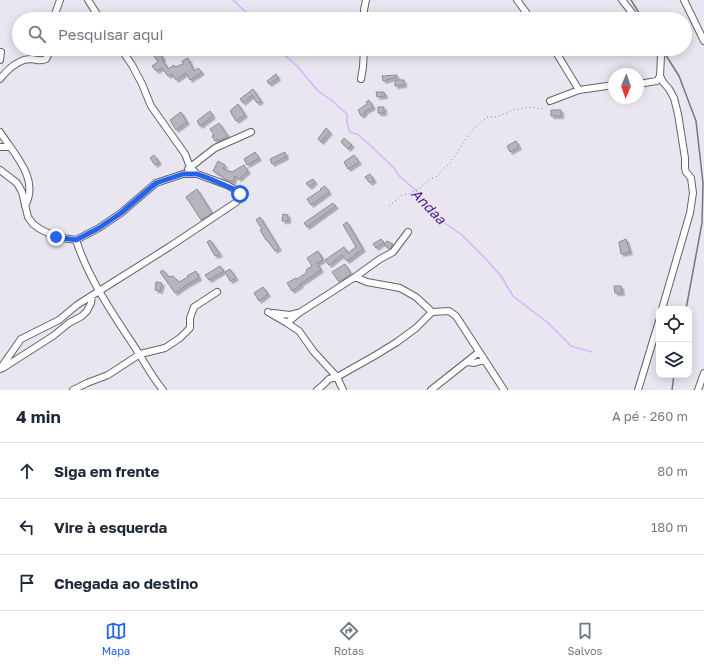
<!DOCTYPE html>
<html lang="pt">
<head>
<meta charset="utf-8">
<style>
	:root { --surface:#fff; --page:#f6f6f7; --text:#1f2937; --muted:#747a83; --line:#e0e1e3; --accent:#2563eb }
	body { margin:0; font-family:"Golos Text",sans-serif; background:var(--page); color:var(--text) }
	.controls { position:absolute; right:12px; bottom:12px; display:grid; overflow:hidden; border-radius:8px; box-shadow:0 2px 10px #0003 }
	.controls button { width:36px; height:36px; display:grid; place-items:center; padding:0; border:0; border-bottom:1px solid var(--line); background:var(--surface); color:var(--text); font:20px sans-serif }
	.compass { position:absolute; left:608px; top:68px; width:36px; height:36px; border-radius:50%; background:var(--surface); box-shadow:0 2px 10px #0003; rotate:182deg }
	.stop { position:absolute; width:12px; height:12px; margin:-9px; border:3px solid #2563eb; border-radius:50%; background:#fff }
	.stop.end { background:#2563eb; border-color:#fff; box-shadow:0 1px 4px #0008 }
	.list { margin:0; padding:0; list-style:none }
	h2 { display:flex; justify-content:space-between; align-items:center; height:52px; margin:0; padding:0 16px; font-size:17px }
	h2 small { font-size:13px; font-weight:400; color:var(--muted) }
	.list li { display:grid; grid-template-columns:26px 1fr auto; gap:12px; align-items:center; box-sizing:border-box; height:56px; padding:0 16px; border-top:1px solid var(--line) }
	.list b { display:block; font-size:15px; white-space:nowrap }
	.list em { font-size:13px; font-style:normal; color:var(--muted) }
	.icon { flex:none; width:22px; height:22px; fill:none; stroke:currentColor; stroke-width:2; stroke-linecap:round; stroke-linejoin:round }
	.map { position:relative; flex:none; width:704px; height:390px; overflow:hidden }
	.search { position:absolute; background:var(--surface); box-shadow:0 2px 10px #0003; left:12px; right:12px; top:12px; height:44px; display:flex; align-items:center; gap:10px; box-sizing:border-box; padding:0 14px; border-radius:22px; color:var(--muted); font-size:15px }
	.sheet { height:220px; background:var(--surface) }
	nav { display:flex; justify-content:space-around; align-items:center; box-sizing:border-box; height:56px; border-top:1px solid var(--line); background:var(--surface); font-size:11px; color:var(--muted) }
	nav a { display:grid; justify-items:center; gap:2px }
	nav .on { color:var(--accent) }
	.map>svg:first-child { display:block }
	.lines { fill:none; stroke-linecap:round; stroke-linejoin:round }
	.stream { stroke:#ceb7fe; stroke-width:1.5 }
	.building { fill:#b7b4be; stroke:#8f8c95; filter:url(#shadow) }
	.minor-casing { stroke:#65626b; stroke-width:8 }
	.path { stroke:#84828a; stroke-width:1; stroke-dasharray:1 3; stroke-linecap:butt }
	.minor { stroke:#fff; stroke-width:6 }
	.rail { stroke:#78767d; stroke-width:1.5 }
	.route { stroke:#2563eb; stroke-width:5 }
	.labels { text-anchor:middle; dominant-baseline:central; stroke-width:3; stroke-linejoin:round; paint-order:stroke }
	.water-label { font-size:14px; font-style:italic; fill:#4d1f84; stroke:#e9e6f1 }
</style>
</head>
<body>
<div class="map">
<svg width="704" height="390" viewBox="0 0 704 390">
	<defs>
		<filter id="shadow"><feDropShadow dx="2.5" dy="2.5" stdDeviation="0" flood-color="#0004"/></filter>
	</defs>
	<rect width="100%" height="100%" fill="#e9e6f1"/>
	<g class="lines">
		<!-- stream -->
		<path class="stream" d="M 233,0 L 247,13 L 251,19
			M 278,49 L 298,67 L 318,91 L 330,99 L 347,114 L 347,123 L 350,132 L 357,134 L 369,144 L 395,169 L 398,175 L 419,193 L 424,203 L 443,222 L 462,235 L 483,256 L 501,276 L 513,296 L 547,322 L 571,346 L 592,352"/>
	</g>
	<!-- building -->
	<path class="building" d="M 159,52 L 163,58 L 162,59 L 168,69 L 174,65 L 175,67 L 183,64 L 182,61 L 188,58 L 194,71 L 198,68 L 202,72 L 190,80 L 186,73 L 176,80 L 172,74 L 168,76 L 162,68 L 156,71 L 152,66 L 158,62 L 154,56 Z
		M 276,74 L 278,78 L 269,84 L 267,81 Z
		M 397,75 L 397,77 L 383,81 L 382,76 Z
		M 395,80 L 404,80 L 404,85 L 395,86 Z
		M 253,89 L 261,101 L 257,103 L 252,95 L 243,103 L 240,99 Z
		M 376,92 L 384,92 L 385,96 L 377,97 Z
		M 369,100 L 373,107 L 364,112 L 365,113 L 361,116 L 358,110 L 367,104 L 366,102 Z
		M 238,104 L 245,115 L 236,121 L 230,111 Z
		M 378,107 L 384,107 L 384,113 L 378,113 Z
		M 551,110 L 561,110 L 561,116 L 551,116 Z
		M 210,111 L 213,116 L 200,126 L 197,121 Z
		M 181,112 L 187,122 L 176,130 L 170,120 Z
		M 219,123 L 228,136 L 219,141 L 218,139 L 215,141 L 212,136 L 214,135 L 210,129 Z
		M 326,128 L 330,132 L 321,142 L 318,139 Z
		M 344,138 L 352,145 L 348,149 L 341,142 Z
		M 516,141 L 519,147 L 510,152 L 507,146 Z
		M 255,152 L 259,158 L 247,165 L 244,159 Z
		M 285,152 L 286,157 L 272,164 L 270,159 Z
		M 154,155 L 159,162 L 155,165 L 150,158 Z
		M 354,155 L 359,162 L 348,169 L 344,162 Z
		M 218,161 L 225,165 L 223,169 L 232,172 L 244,165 L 248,171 L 239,179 L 235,176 L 233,182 L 223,178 L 223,177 L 213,171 Z
		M 370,174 L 374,180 L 370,183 L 365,177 Z
		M 313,179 L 315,182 L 309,187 L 306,183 Z
		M 325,186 L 329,192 L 311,205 L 307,199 L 321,190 L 320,189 Z
		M 197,189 L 212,213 L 201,220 L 186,197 Z
		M 333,203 L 336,206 L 307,227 L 304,223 Z
		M 283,214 L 288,215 L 288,221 L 282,221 Z
		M 260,217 L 279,248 L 275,251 L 267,240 L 266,240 L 260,230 L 262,229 L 256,220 Z
		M 347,222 L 363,249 L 347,261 L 342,255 L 329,265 L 325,260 L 344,247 L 348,253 L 356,247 L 343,225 Z
		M 381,239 L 384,242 L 376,248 L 373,244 Z
		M 626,239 L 630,252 L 621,254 L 619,242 Z
		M 210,240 L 220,254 L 215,256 L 207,242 Z
		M 387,241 L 393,244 L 390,249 L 384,245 Z
		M 318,251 L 323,260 L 317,263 L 321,270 L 300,284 L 301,285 L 292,291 L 287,283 L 296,278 L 297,279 L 306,273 L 307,269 L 312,266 L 307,258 Z
		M 345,264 L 351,274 L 339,282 L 332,272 Z
		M 220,266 L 224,271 L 209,280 L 205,275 Z
		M 230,269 L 236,278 L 230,281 L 225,272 Z
		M 163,270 L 169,277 L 173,276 L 179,282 L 188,277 L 187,276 L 196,271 L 199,278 L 188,284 L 175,293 L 160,272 Z
		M 156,282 L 162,283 L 160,291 L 155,290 Z
		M 614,286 L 621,286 L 622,293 L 615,293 Z
		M 263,287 L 268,294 L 259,301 L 254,293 Z"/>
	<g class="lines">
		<!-- minor casing -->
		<g class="minor-casing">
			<path id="minor" d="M 88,0 L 100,19
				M 517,0 L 531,19
				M 622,0 L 637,19
				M 684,0 L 704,41
				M 56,19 L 55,14 L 60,0
				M 364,19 L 364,10 L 366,0
				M 121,49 L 132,65 L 142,84 L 151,106 L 185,154 L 190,167 L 197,174
				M 554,49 L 579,90
				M 658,49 L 661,56 L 660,76 L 663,82 L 669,89 L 674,98 L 678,114 L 685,158 L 685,168 L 686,172 L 691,178 L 693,193 L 690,213 L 662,309
				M 0,60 L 1,52
				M 0,79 C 7,70 18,60 30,59 C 36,59 40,62 46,59 L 49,53 L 53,49
				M 361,79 L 363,67 L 364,49
				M 638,84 L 657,81 L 660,76
				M 550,101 L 579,90 L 614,85
				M 0,132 C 14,154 40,179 25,206
				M 0,147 L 10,147
				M 188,169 L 215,148 L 251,132
				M 0,170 L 17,183 L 22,192 L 28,217 L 33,224 L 40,229 L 56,237 L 76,240 L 99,228 L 121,213 L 156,183 L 183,174 L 197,174 L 227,185 L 236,190 L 241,198 L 235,203 L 169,247 L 77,305 L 59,320 L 21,339 L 0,369
				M 76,240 C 89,280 113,314 136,349 C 145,363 152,377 163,390
				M 355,277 L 367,282 L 400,288 L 416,297 L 432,312
				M 268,312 L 287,323 L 299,331 L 314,352 L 337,377 L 343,390
				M 273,313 L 290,315 L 298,313
				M 287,323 L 299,313 L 355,277 L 380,259 L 393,252 L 408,232
				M 467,362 L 474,363 L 484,360
				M 3,368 L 53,336 L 69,323 L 82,316 L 87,311 L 91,303 L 92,296
				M 73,390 L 87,383 L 108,375 L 140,354 L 165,348 L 180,338 L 190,328 L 190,318 L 194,307 L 217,292
				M 317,390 L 322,386 L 329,379 L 337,377 L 376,355 L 397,342 L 416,328 L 432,312 L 449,311 L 456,316 L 504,390
				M 431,390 L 479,352
				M 638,390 L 659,321
				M 698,390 L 704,373"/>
		</g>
		<!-- path -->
		<path class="path" d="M 389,206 L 402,195 L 408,194 L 417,190 L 429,180 L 439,175 L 444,168 L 449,165 L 469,134 L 474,128 L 487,117 L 497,117 L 513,110 L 529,107 L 543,109"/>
		<!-- minor -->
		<use href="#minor" class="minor"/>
		<!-- rail -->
		<path class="rail" d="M 631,0 L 643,19
			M 662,49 L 679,76 L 696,121 L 703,183 L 702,223 L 686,309
			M 672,390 L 674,375"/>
	</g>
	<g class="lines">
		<!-- route -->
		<path class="route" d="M 56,237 L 76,240 L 99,228 L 121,213 L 156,183 L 183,174 L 197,174 L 208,178 L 236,190 L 240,194"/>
	</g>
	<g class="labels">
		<!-- water labels -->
		<g class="water-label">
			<text transform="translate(429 206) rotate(46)">Andaa</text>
		</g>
	</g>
</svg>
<div class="controls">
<button><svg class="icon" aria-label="locate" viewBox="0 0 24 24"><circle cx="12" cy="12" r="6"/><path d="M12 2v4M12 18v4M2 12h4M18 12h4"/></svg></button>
<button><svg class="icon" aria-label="layers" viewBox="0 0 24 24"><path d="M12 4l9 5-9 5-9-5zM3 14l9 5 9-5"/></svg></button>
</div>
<svg class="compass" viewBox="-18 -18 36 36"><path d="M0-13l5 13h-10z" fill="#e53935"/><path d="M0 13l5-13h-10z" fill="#747a83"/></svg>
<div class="stop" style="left:240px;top:194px"></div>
<div class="stop end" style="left:56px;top:237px"></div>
<div class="search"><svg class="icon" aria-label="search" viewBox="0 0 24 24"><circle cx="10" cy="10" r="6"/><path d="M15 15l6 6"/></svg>Pesquisar aqui</div>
</div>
<section class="sheet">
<h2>4 min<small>A pé · 260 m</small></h2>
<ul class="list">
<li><svg class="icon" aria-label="ahead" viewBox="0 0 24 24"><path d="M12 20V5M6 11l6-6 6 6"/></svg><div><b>Siga em frente</b></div><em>80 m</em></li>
<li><svg class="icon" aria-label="left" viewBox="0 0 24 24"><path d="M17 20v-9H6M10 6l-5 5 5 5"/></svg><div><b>Vire à esquerda</b></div><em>180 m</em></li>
<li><svg class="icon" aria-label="arrive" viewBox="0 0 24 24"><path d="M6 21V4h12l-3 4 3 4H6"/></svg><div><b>Chegada ao destino</b></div></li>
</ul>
</section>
<nav>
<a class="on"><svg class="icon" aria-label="map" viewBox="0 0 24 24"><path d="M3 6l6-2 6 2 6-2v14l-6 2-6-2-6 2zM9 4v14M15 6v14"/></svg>Mapa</a>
<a><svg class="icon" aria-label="directions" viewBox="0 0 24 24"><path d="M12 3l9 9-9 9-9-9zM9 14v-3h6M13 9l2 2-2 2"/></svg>Rotas</a>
<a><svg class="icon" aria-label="saved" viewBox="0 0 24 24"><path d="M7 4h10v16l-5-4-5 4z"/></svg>Salvos</a>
</nav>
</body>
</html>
